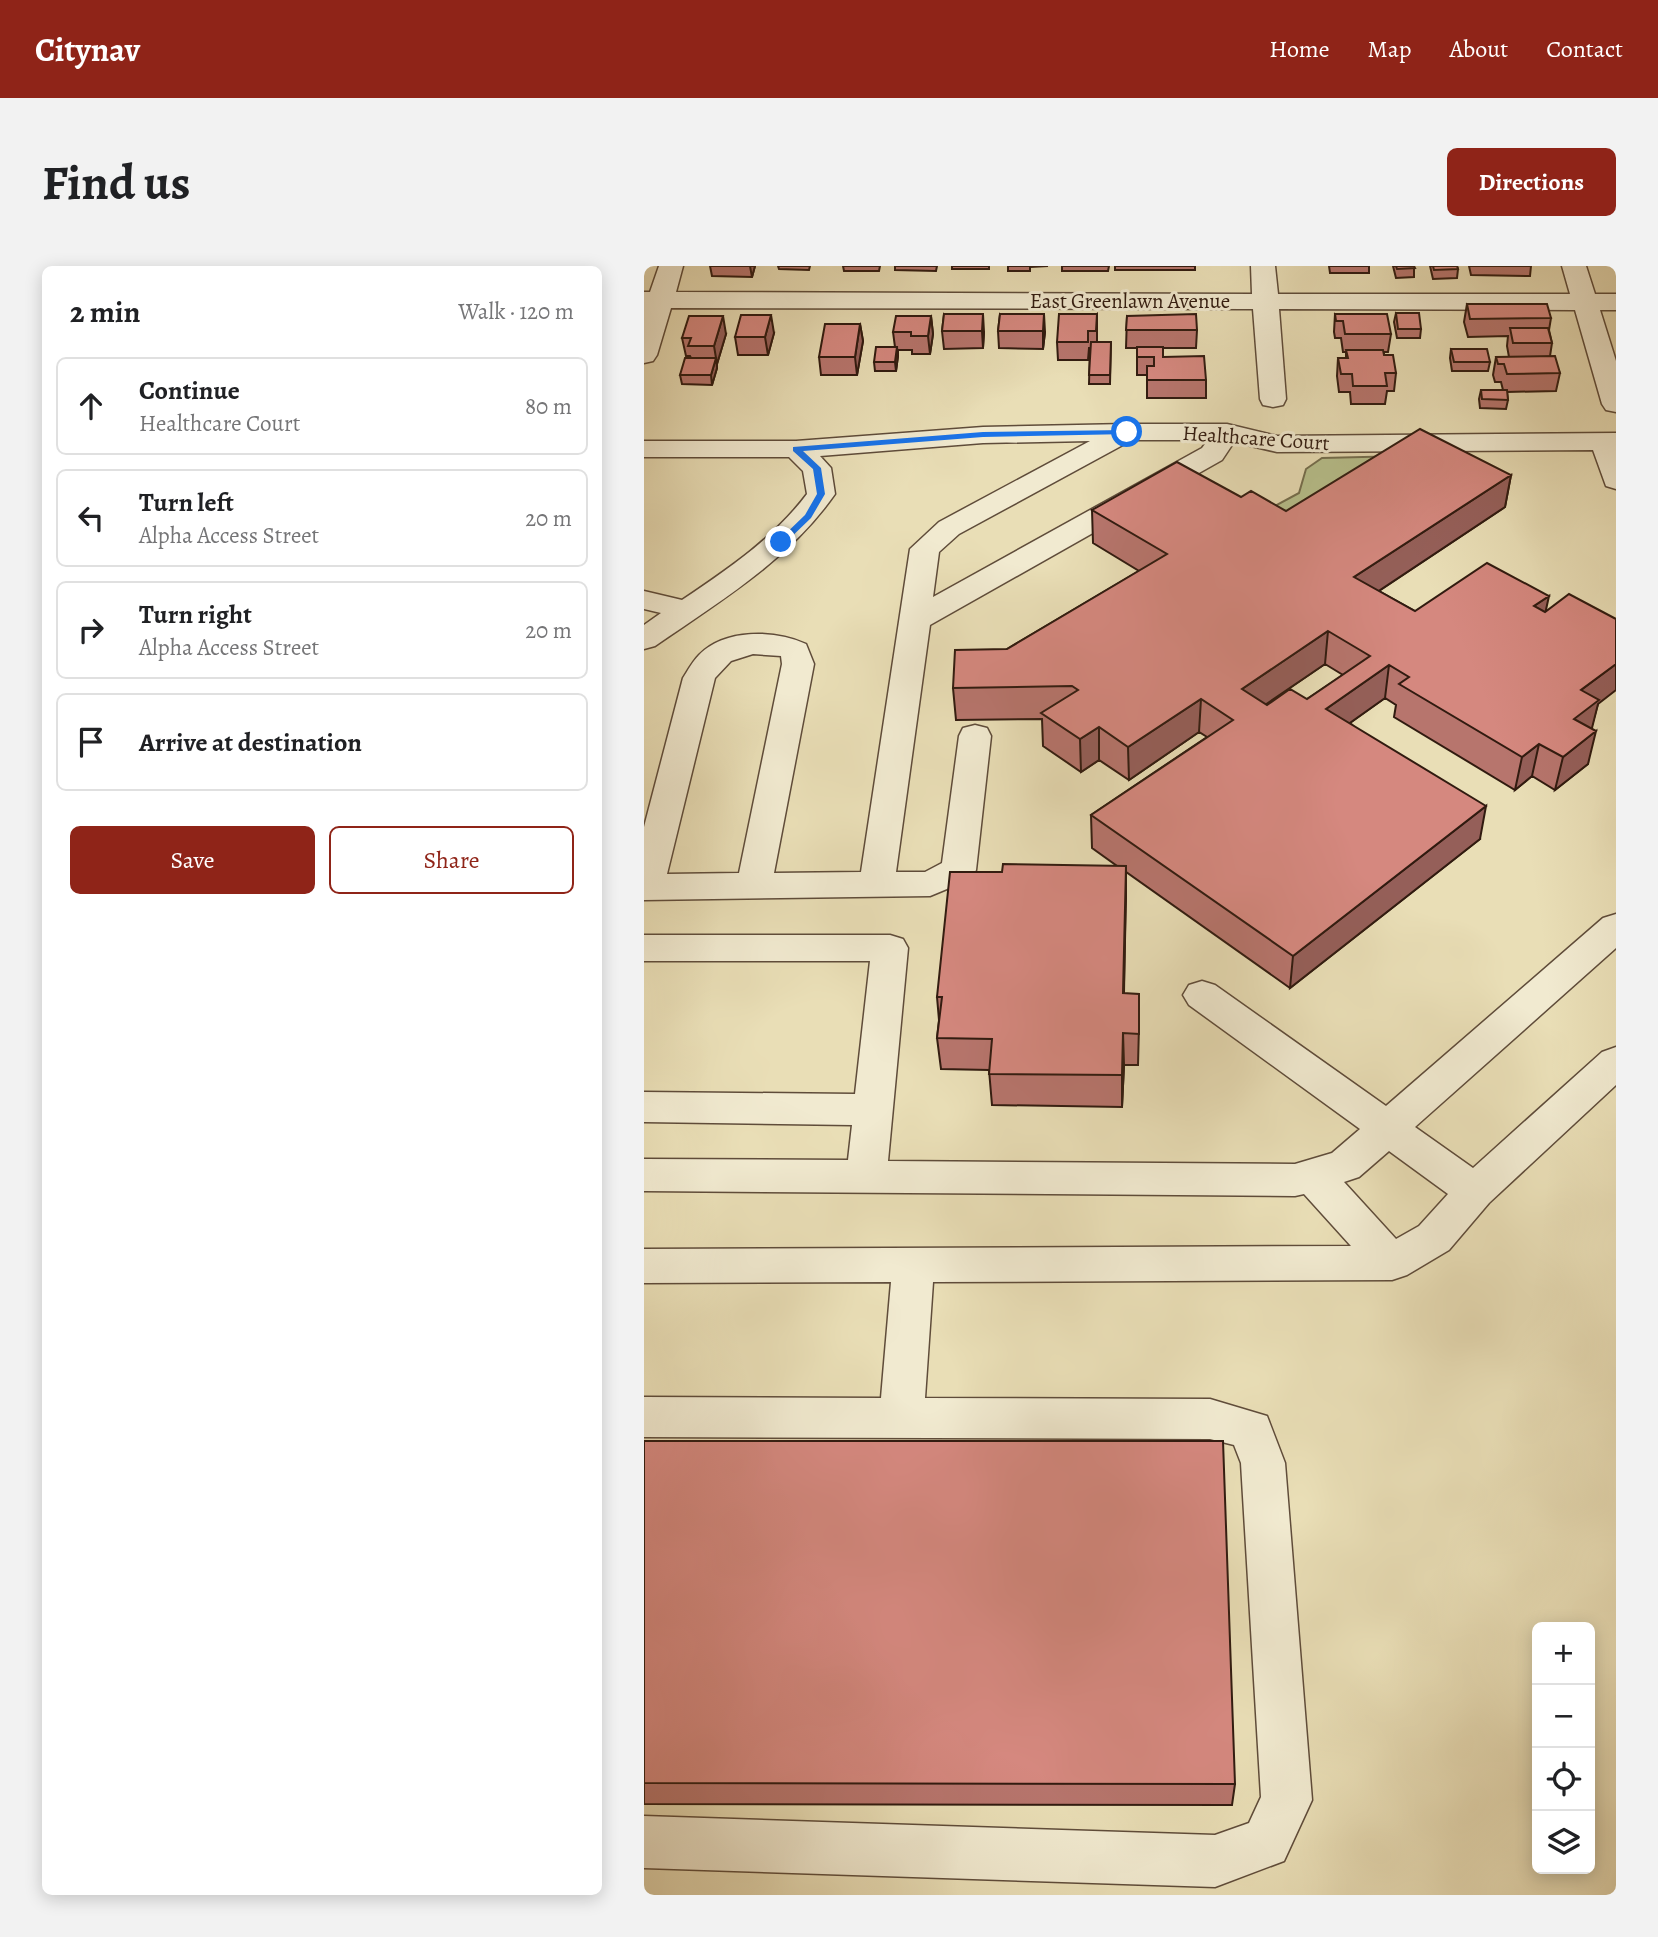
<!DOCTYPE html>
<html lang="en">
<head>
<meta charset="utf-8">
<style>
	:root { --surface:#fff; --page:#f2f2f2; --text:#202124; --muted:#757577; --line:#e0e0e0; --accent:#8f2418 }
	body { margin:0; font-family:Alegreya,serif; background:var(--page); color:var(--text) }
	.controls { position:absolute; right:21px; bottom:21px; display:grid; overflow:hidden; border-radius:10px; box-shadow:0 4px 18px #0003 }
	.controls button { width:63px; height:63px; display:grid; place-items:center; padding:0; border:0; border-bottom:2px solid var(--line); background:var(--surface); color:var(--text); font:35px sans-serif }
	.stop { position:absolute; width:21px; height:21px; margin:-16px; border:5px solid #1a73e8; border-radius:50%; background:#fff }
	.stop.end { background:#1a73e8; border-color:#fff; box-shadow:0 2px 7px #0008 }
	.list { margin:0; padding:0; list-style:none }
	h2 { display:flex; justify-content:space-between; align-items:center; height:91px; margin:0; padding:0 28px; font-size:30px }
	h2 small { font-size:23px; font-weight:400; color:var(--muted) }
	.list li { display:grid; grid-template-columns:46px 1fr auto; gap:21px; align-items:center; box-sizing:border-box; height:98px; margin:0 14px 14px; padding:0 14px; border:2px solid var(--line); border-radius:10px }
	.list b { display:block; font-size:26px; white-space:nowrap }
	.list p { margin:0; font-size:23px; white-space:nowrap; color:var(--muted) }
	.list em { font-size:23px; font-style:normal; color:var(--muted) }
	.actions { display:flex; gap:14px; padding:21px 28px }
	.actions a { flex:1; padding:16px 0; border:2px solid var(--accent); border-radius:10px; text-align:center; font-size:24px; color:var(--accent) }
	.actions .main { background:var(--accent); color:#fff }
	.icon { flex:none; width:38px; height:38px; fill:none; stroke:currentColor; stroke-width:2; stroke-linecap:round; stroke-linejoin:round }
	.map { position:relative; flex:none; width:972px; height:1629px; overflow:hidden; border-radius:10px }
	header { display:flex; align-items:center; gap:42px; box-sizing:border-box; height:98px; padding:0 35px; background:var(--accent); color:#fff }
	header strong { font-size:33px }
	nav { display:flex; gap:38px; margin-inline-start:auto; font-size:24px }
	.intro { display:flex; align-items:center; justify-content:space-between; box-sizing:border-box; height:168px; padding:0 42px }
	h1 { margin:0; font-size:49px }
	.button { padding:18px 32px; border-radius:10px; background:var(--accent); color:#fff; font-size:24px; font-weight:700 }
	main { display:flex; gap:42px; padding:0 42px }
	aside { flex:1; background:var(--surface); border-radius:10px; box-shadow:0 4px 18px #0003 }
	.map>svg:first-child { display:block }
	.green { fill:#b8c18d; stroke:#746e4e; stroke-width:2 }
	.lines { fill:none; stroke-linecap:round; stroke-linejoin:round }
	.minor-casing { stroke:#5f4c3a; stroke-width:3 }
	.minor { fill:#f1ead0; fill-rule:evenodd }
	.wall { fill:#b7756d; stroke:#311b10; stroke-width:2; fill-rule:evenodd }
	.shaded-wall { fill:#955f59; stroke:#311b10; stroke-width:2 }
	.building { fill:#d5887f; stroke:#311b10; stroke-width:2; fill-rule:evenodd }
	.route { fill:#1a73e8 }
	.labels { text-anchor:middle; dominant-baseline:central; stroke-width:6; stroke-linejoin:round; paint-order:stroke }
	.far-street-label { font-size:21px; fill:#311b10; stroke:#f1ead0 }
</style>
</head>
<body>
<header>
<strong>Citynav</strong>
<nav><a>Home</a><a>Map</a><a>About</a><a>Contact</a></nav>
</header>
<div class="intro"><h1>Find us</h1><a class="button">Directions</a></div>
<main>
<aside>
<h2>2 min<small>Walk · 120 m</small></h2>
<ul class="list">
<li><svg class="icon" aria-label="ahead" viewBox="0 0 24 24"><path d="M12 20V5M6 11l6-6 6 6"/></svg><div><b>Continue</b><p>Healthcare Court</p></div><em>80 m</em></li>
<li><svg class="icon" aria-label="left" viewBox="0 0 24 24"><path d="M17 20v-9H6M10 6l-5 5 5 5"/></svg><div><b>Turn left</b><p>Alpha Access Street</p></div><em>20 m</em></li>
<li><svg class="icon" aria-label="right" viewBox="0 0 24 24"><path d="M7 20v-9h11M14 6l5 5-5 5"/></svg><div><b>Turn right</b><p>Alpha Access Street</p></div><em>20 m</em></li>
<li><svg class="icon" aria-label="arrive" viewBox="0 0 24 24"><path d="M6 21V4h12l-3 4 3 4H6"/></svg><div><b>Arrive at destination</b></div></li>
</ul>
<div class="actions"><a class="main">Save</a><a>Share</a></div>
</aside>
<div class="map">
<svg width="972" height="1629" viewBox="0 0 972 1629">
	<rect width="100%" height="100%" fill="#e9deb6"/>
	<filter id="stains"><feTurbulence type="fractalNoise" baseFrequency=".00286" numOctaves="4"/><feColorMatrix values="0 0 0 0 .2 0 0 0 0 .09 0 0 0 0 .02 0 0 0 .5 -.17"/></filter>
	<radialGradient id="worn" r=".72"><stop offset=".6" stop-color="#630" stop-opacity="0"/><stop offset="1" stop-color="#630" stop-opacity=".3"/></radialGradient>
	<!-- green -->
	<path class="green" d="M 759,190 L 639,277 L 607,253 L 655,227 L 662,203 L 678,192 Z"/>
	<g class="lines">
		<!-- minor casing -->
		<g class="minor-casing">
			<path id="minor" d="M 15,0 L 39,0 L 32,26 L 608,28 L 607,0 L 631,0 L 634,28 L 926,28 L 918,0 L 942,0 L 951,28 L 972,28 L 972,44 L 956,44 L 972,95 L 972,146 L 962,144 L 958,138 L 931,44 L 635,43 L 642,133 L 639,139 L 629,141 L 619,139 L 616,133 L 609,43 L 27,42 L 13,89 L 9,95 L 0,97 L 0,26 L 6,26 Z
				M 483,158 L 583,158 L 633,170 L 972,167 L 972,223 L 962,220 L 949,184 L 633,186 L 590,176 L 578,194 L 286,359 L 252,606 L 281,606 L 298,597 L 315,470 L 319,462 L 331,459 L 343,462 L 347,470 L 332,604 L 327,613 L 286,630 L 0,634 L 0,561 L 39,412 C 44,404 49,395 55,389 C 81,362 131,364 162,378 L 170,398 L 130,607 L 217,606 L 266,283 L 295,256 L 446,175 L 339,177 L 176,190 L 187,202 L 191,228 C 145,294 76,335 11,380 L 0,383 L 0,359 L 17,347 L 0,343 L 0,325 L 38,334 C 84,303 130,272 163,228 L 159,205 L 145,191 L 0,191 L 0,175 L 152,175 L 339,161 ZM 488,174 L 564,174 L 558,182 L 289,331 L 295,286 L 315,268 ZM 109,388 L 137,390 L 138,398 L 95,607 L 23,608 L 71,412 L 87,395 Z
				M 972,648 L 972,682 L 771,861 L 829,902 L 958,786 L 972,781 L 972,819 L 845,937 L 805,984 L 763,1009 L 748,1014 L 289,1016 L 281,1132 L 566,1133 L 623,1150 L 641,1197 L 668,1534 L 640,1595 L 571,1621 L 0,1602 L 0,1550 L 571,1569 L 605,1557 L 617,1531 L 597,1197 L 590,1179 L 566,1173 L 0,1171 L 0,1131 L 237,1132 L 247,1016 L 0,1017 L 0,983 L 707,980 L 660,928 L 651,930 L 0,925 L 0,893 L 204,894 L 208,859 L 0,856 L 0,826 L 211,828 L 226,695 L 0,695 L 0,669 L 246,669 L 259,673 L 264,682 L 244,895 L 651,898 L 688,887 L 716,863 L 545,739 L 539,729 L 545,719 L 558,715 L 571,719 L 742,840 L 959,652 ZM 745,885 L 804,928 L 775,960 L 752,973 L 700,916 L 715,911 Z"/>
		</g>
		<!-- minor -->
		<use href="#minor" class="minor"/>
	</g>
	<!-- wall -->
	<path class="wall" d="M 66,0 L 111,0 L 108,11 L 68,10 Z
		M 134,0 L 166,0 L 165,4 L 135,3 Z
		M 199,0 L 236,0 L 235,5 L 200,5 Z
		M 251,0 L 293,0 L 292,5 L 251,4 Z
		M 308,0 L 345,0 L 345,3 L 308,3 Z
		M 364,0 L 404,0 L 386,1 L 386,5 L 364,5 Z
		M 418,0 L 465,0 L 464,5 L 418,5 Z
		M 471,0 L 551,0 L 551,4 L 471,4 Z
		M 685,0 L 725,0 L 725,7 L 686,7 Z
		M 749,0 L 770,0 L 770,11 L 752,12 Z
		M 786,0 L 813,0 L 814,3 L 813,12 L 789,13 Z
		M 825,0 L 887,0 L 886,10 L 827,9 Z
		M 823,38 L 907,52 L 905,64 L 908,77 L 906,90 L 916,107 L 912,125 L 863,126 L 864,134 L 862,143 L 836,142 L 835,133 L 837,124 L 859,124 L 857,116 L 851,116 L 849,109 L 852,91 L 865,91 L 863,80 L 864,70 L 824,71 L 820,56 Z
		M 752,47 L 777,63 L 776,72 L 753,72 L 750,56 Z
		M 300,48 L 340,66 L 339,82 L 300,83 L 298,65 Z
		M 356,48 L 401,66 L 399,83 L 355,82 L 354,65 Z
		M 453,48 L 453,76 L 467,76 L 466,118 L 445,118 L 446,82 L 445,82 L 444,94 L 414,94 L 413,76 Z
		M 691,48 L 747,68 L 744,86 L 740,86 L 740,89 L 752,107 L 750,125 L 743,125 L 741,138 L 707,138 L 706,126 L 695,126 L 693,110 L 694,92 L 702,92 L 702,86 L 699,86 L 697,72 L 691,72 L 690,66 Z
		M 287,50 L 289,68 L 286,88 L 268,88 L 268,84 L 254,84 L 254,90 L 252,105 L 231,105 L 230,96 L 251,81 L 249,66 Z
		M 483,50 L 553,64 L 552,82 L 519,82 L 519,91 L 562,114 L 562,132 L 503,132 L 503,109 L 493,109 L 493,82 L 482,82 Z
		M 216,58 L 219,75 L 213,109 L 177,109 L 175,91 Z
		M 130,67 L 124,89 L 94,89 L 91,71 Z
		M 82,68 L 73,98 L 73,102 L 68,119 L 38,118 L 36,109 L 47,92 L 46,90 L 42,90 L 38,72 Z
		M 807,83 L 846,96 L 844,105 L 808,105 L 806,92 Z
		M 867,209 L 861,241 L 735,325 L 771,345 L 901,346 L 954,438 L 947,463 L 944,498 L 911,524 L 888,510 L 871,524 L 750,451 L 752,439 L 741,432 L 706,457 L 836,573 L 646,722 L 482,606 L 480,727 L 495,760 L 494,799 L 480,799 L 478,841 L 348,839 L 345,804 L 297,803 L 293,772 L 295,754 L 293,731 L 358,606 L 473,600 L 448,582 L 447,549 L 563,471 L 555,466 L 485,514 L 455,494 L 437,506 L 399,480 L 398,453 L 312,454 L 309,422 L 363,383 L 495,305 L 449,277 L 448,244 L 597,231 L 642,245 ZM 681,398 L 699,409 L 663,433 L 622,438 Z
		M 0,1175 L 591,1518 L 588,1539 L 0,1538 Z"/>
	<!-- shaded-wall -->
	<path class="shaded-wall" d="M 106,0 L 111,0 L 108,11 Z
		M 339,48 L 340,66 L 339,82 L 338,65 Z
		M 400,48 L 401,66 L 399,83 L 399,65 Z
		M 127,49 L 130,67 L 124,89 L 121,71 Z
		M 79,50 L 82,68 L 73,98 L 70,80 Z
		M 287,50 L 289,68 L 286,88 L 284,70 Z
		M 216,58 L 219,75 L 213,109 L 211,91 Z
		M 253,81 L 254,90 L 252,105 L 251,96 Z
		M 72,92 L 73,102 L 68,119 L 67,109 Z
		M 867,209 L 861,241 L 706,344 L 710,311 Z
		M 905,330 L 898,362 L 890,340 Z
		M 684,365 L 681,398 L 596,456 L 598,423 Z
		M 972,398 L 972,424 L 954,438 L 947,466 L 922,486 L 937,424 Z
		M 745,399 L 741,432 L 679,476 L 682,443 Z
		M 557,433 L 555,466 L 485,514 L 484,481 Z
		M 455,461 L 455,494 L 437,506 L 436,473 Z
		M 952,465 L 944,498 L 911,524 L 919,491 Z
		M 895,478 L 888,510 L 871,524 L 878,491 Z
		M 842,540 L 836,573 L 646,722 L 649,690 Z
		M 482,600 L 482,632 L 479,759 L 479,727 Z
		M 479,767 L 480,799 L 478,841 L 478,809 Z"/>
	<!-- building -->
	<path class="building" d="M 752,0 L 770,0 L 771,2 L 753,3 Z
		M 789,0 L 813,0 L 814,3 L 790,4 Z
		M 823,38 L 903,38 L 907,52 L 826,53 Z
		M 752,47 L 775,47 L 777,63 L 754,63 Z
		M 300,48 L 339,48 L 338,65 L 298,65 Z
		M 356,48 L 400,48 L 399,65 L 354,65 Z
		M 415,48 L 453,48 L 452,65 L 444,65 L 444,76 L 413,76 Z
		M 552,48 L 553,64 L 482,64 L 483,50 Z
		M 691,48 L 743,48 L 747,68 L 701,68 L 699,55 L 692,55 Z
		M 97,49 L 127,49 L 121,71 L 91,71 Z
		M 45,50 L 79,50 L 70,80 L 44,80 L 47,72 L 38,72 Z
		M 252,50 L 287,50 L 284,70 L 267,70 L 267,66 L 249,66 Z
		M 181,58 L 216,58 L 211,91 L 175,91 Z
		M 866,62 L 904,62 L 908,77 L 869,77 Z
		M 447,76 L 467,76 L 466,109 L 445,109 Z
		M 232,81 L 253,81 L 251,96 L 230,96 Z
		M 493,81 L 519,81 L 519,91 L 560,90 L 562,114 L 503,114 L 503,100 L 510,100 L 510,91 L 493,91 Z
		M 807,83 L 843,83 L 846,96 L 810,96 Z
		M 702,84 L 739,84 L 740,89 L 749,89 L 752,107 L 741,107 L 743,120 L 709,120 L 708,108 L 697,108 L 694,92 L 704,92 Z
		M 911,90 L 916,107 L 863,108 L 860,98 L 854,98 L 852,91 Z
		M 41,92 L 72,92 L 67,109 L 36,109 Z
		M 837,124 L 863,124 L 864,134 L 838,133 Z
		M 776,163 L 867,209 L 710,311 L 771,345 L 843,297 L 905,330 L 890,340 L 901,346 L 925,328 L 972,353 L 972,398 L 937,424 L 955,434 L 930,453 L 952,465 L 919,491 L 895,478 L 878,491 L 755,418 L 765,411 L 745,399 L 682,443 L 842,540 L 649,690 L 447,549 L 589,454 L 557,433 L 484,481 L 455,461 L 436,473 L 397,447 L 434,424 L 428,420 L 309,422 L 311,384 L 363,383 L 523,288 L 448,244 L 533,196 L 597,231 L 607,225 L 642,245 ZM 684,365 L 726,390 L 663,433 L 646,423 L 623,439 L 598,423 Z
		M 359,598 L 482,600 L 479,727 L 495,728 L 495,768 L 479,767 L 478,809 L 345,808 L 348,773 L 293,772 L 298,731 L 293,731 L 306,606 L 358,606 Z
		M 0,1175 L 579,1175 L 591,1518 L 0,1517 Z"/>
	<!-- route -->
	<path class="route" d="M 483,164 L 486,168 L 339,171 L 159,185 L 177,202 L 181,228 L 167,252 L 140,278 L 133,276 L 161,249 L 173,228 L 169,203 L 149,185 L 149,181 L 339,166 Z"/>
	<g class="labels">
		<!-- far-street labels -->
		<g class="far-street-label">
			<text x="486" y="35">East Greenlawn Avenue</text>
			<text transform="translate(612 172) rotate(4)">Healthcare Court</text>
		</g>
	</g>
	<rect width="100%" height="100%" filter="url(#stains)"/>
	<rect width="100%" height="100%" fill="url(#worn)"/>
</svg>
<div class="controls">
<button>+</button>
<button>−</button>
<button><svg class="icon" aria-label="locate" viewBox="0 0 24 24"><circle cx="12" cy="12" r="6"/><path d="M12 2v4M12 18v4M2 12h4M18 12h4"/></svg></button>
<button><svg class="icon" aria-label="layers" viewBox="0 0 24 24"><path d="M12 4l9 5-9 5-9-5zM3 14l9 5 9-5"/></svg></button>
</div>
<div class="stop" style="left:483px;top:166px"></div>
<div class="stop end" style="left:137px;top:276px"></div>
</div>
</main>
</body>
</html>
